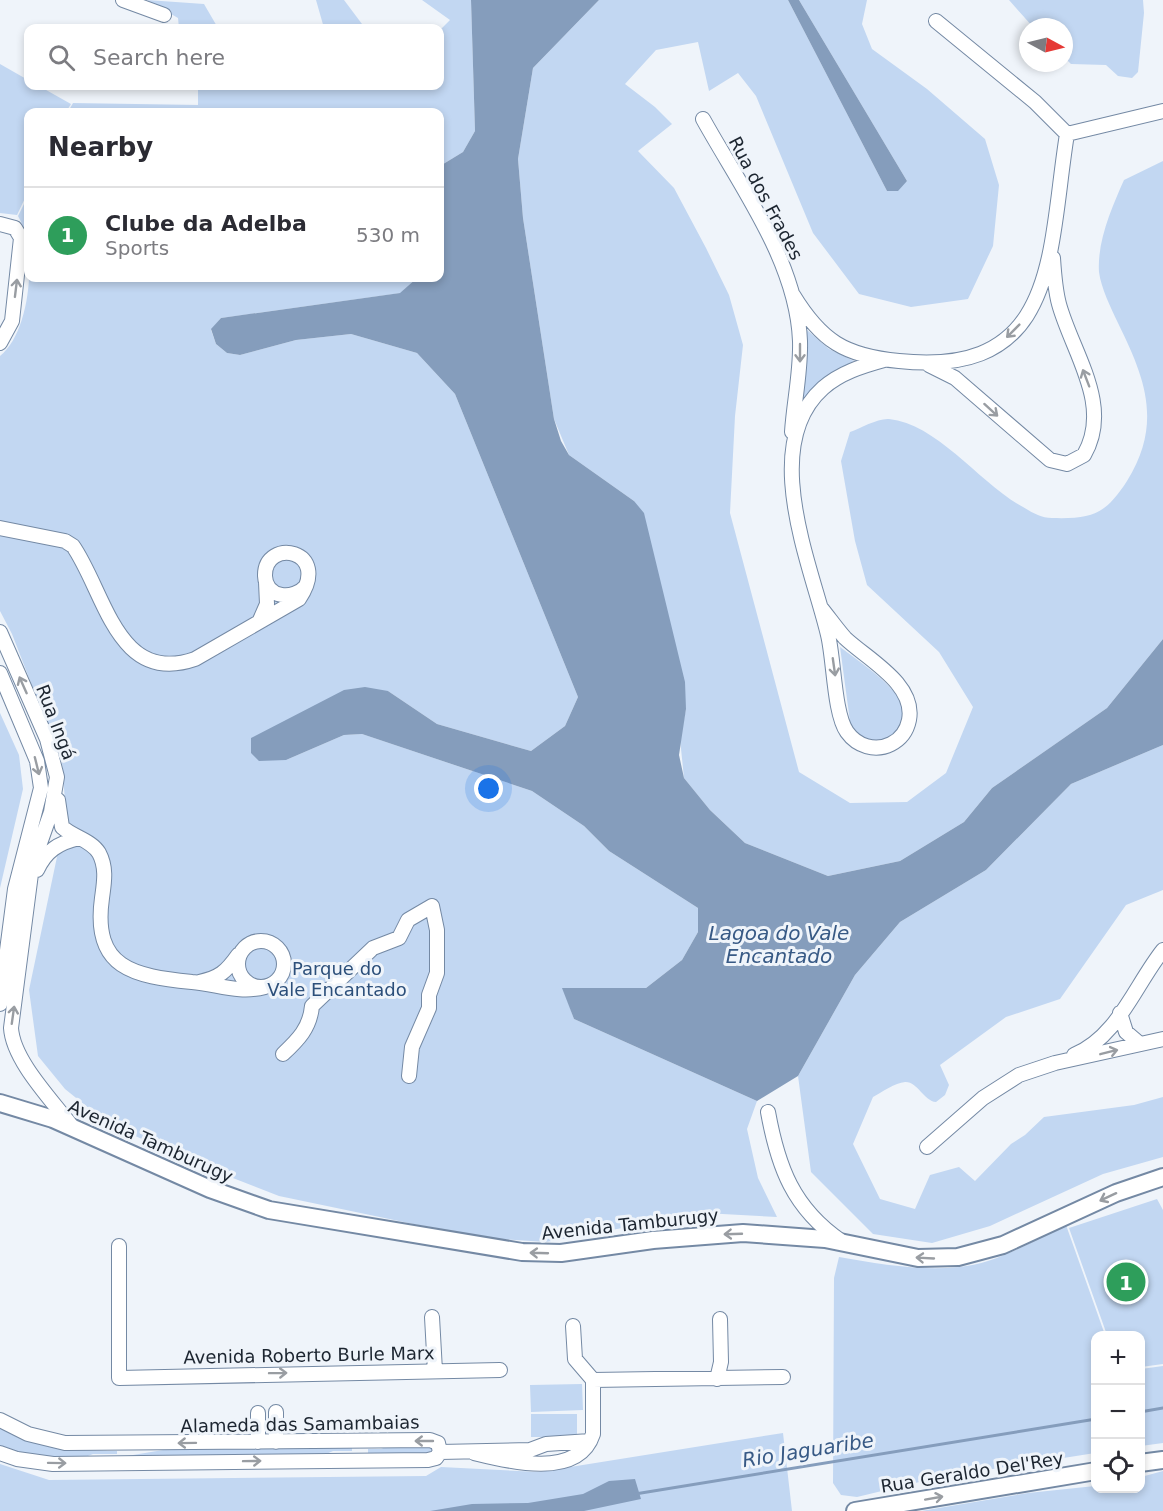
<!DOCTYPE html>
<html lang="en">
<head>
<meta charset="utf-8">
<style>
	:root { --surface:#fff; --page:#f7f7f7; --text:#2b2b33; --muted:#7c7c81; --line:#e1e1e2; --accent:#90690f }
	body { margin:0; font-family:"DejaVu Sans",sans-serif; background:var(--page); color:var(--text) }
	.controls { position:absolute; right:18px; bottom:18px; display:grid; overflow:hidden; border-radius:12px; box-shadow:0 3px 9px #0003 }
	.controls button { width:54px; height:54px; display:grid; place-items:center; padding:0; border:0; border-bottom:2px solid var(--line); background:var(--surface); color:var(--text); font:30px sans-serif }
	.compass { position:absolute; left:1019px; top:18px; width:54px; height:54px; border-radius:50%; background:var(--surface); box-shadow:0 3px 9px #0003; rotate:97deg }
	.you { position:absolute; left:489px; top:789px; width:21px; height:21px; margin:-15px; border:4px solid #fff; border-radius:50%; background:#1a73e8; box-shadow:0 0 0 9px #1a73e833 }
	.badge { display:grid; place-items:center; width:39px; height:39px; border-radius:50%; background:var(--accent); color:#fff; font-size:20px; font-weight:700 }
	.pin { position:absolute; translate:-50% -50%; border:3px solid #fff; box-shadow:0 2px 6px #0006 }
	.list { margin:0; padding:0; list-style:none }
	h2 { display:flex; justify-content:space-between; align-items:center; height:78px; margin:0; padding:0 24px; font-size:26px }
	h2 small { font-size:20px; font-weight:400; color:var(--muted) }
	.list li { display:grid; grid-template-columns:39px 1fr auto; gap:18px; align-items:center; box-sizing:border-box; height:96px; padding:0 24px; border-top:2px solid var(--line) }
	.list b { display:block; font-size:22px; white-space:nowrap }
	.list p { margin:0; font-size:20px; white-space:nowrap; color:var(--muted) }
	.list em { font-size:20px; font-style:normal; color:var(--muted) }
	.icon { flex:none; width:33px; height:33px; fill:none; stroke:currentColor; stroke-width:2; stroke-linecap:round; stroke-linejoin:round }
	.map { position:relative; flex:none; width:1163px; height:1511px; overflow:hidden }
	.search { position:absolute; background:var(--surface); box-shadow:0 3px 9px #0003; left:24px; top:24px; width:420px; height:66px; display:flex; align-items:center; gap:15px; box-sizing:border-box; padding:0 21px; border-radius:12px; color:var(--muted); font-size:22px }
	.panel { position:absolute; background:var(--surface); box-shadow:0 3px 9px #0003; left:24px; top:108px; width:420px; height:174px; border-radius:12px }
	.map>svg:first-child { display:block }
	.green { fill:#c2d7f2 }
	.water { fill:#859dbc }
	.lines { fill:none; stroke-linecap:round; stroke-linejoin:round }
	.stream { stroke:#859dbc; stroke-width:3 }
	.minor-casing { stroke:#7489a4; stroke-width:16 }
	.major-casing { stroke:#7489a4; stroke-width:20 }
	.minor { stroke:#fff; stroke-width:14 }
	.major { stroke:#fff; stroke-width:16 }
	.oneway { stroke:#999da2 }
	.labels { text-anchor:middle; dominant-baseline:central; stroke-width:6; stroke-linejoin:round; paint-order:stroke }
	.street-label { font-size:18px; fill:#1c2530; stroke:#eff4fa }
	.park-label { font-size:18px; fill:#2c4f7a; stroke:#eff4fa }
	.water-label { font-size:20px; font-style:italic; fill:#375985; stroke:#eff4fa }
</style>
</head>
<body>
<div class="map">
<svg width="1163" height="1511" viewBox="0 0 1163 1511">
	<rect width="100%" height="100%" fill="#eff4fa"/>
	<!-- green -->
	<path class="green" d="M 147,0 L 204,4 L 218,28 L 179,28 L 178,18 Z
		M 316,0 L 344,0 L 365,28 L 324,28 Z
		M 422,0 L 471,0 L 475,131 L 463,152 L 440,166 L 440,112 L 68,112 L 73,103 L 198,105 L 198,86 L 440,86 L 440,30 L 450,20 Z
		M 599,0 L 788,0 L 887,191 L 907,181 L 799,0 L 867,0 L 862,24 L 872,49 L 927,89 L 985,139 L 999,185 L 993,246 L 968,299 L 911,307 L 859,294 L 813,233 L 756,96 L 738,73 L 709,91 L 698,42 L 656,50 L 625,84 L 655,107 L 672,124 L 638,151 L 674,188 L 706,248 L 729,295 L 743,345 L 735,416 L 730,513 L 799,772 L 850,803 L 907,802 L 946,773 L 973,707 L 939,652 L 867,585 L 855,541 L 841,461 L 850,432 C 861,428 878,418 889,419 C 938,424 980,484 1023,507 C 1033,513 1041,518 1052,518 C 1092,519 1105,515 1127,481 C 1163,423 1145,378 1118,323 C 1111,308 1101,288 1099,272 C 1097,241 1112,207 1124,180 L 1163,161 L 1163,639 L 1107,708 L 992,788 L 964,822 L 900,861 L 828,876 L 745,843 L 710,810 L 684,778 L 680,739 L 686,709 L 634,501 L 569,455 L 554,419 L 523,218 L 518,159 L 533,68 Z
		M 1009,0 L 1143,0 L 1144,13 L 1138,72 L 1132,78 L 1118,76 L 1106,65 L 1071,64 L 1064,57 L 1064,27 L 1033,27 Z
		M 0,64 L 28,80 L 28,86 L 39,86 L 71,104 L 66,112 L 28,112 L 28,192 L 17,215 L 0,213 Z
		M 28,196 L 28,278 L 417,278 L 401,293 L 221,318 L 211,330 L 216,344 L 227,353 L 240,355 L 296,340 L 351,334 L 417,353 L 455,394 L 578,697 L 565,726 L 531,751 L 437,724 L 388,691 L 286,760 L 344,735 L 362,734 L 532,791 L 584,826 L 609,851 L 698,908 L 698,932 L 682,960 L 646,988 L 563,988 L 574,1019 L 757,1101 L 747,1129 L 758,1178 L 777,1217 L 704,1213 L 546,1242 L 499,1239 L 418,1225 L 279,1196 L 184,1159 L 106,1122 L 65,1089 L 38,1056 L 29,990 L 66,814 L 62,763 L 12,634 L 0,611 L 0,356 C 31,332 38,249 18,216 Z
		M 807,330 L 829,349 L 854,361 L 823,379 L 803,401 Z
		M 840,647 C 857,660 897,686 903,707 C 905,713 903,720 900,725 C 890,747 867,743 851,729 Z
		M 0,713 L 19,755 L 23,789 L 0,888 Z
		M 1163,745 L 1163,890 L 1126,905 L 1060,999 L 1006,1017 L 940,1065 L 949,1085 L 945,1095 L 936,1102 C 924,1101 917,1081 905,1082 C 895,1083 882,1092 873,1097 L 853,1144 L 880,1199 L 915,1209 L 930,1175 L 959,1167 L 975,1181 L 1011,1144 L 1025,1135 L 1044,1117 L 1134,1105 L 1163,1097 L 1163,1157 L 1103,1174 L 990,1226 L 932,1243 L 873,1234 L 811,1172 L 798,1076 L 855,975 L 900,922 L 986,870 L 1071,784 Z
		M 1157,1199 L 1163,1210 L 1163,1364 L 1141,1367 L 1140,1336 L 1107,1335 L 1069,1228 Z
		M 1066,1225 L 1105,1335 L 1096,1336 L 1095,1453 L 936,1478 L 857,1497 L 841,1495 L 833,1483 L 834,1278 L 839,1257 C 878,1264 920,1271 959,1267 C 996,1264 1033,1241 1066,1225 Z
		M 1163,1366 L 1163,1443 L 1141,1446 L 1141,1369 Z
		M 582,1384 L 583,1410 L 531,1412 L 530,1385 Z
		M 531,1414 L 577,1414 L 577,1437 L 531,1437 Z
		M 0,1426 C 46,1443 67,1451 117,1451 L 117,1454 L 93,1454 L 80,1459 L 26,1457 L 0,1447 Z
		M 783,1433 L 792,1511 L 0,1511 L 0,1464 L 49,1480 L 426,1476 L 441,1467 L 539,1472 Z
		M 396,1443 L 430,1444 L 435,1448 L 429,1453 L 368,1453 L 368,1449 L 381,1449 Z
		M 352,1447 L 352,1451 L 333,1451 L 322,1456 L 127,1456 L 163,1450 Z
		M 1163,1471 L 1163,1511 L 921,1511 L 1028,1493 L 1095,1486 L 1096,1488 L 1140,1488 L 1141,1477 Z"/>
	<!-- water -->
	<path class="water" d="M 471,0 L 599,0 L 533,68 L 518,159 L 523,218 L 554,419 L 561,441 L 569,455 L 634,501 L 644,513 L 685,682 L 686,709 L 679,755 L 684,778 L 710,810 L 745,843 L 828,876 L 900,861 L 964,822 L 992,788 L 1107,708 L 1163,639 L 1163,745 L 1071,784 L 986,870 L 900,922 L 855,975 L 798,1076 L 757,1101 L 574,1019 L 562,988 L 646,988 L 682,960 L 698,932 L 698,908 L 609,851 L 584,826 L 532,791 L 362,734 L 344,735 L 286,760 L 259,761 L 251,753 L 251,738 L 344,690 L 365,687 L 388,691 L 437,724 L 531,751 L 565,726 L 578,697 L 455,394 L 417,353 L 351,334 L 296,340 L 240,355 L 227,353 L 216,344 L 211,329 L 221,318 L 400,293 L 417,278 L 440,278 L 440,166 L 463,152 L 475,131 Z
		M 788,0 L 799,0 L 907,181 L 898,191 L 887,191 Z
		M 635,1479 L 641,1499 L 584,1511 L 430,1511 L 472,1504 L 528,1503 L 583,1494 L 609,1481 Z"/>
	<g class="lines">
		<!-- stream -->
		<path class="stream" d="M 1140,1412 L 1163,1408
			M 635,1494 L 1096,1419"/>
		<!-- minor casing -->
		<g class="minor-casing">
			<path id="minor" d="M 123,0 L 164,15
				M 936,21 L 1035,102 L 1067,134
				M 703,119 C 740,186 797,262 800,341 C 801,372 794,401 792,432
				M 1067,134 L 1163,111
				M 0,224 L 15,228 L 21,238 L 12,321 L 0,343
				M 793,295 C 821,341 845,356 899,361 C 1060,378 1048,251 1067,134
				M 929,365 L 955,378 L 1050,460 L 1067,464 L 1084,455 C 1113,405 1072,352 1059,304 C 1055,289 1054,273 1053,258
				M 0,528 L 65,541 L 73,546 C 105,592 117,686 195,659 L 299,599 C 333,549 264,537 265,576 C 266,599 294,600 306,586
				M 822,609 C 830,619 837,629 845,638 C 867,659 916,684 909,720 C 907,730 901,739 891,744 C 875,752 857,746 847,732 C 834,714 834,659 828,635 C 812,567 758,446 823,388 C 840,373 862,366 884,360
				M 260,620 L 267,604 L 266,582
				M 0,632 L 47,739 L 57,777 L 51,812 L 32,866 L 11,1028 C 13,1061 53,1101 73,1128
				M 0,673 L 37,761 L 41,788 L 15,889 L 0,1004
				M 58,800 L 62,827 C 73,837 91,840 99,853 C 107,868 104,883 102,898 C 92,969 134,976 192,982 C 217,984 239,994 265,987
				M 37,870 C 46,851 58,843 79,838
				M238 964a23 23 0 1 1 46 0a23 23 0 1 1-46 0Z
				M 199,982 C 219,978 226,972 238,955
				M 1120,1013 L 1126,1032 L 1140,1044
				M 283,1054 C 298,1040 310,1028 312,1006 L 373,948 L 399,938 L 408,920 L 432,906 L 437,930 L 437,973 L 429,995 L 429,1008 L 412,1047 L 409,1076
				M 1074,1055 C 1118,1037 1135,985 1163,950
				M 768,1112 C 778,1167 793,1208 841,1241
				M 927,1147 L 983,1098 L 1019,1075 L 1055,1063 L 1163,1039
				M 119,1246 L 119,1378 L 500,1370
				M 432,1317 L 435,1371
				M 717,1379 L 721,1362 L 720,1319
				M 593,1380 L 783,1377
				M 276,1412 L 276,1442
				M 258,1413 L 258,1442
				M 0,1420 L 28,1434 L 65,1443 L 430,1440 L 438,1443 L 440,1452 L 436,1458 L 428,1460 L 53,1464 L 17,1459 L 0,1453
				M 440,1452 L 530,1450 L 546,1444 L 590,1441
				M 474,1453 C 506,1461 578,1480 593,1434 L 593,1380 L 575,1359 L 573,1326"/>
		</g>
		<!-- major casing -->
		<g class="major-casing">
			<path id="major" d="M 0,1103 L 53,1119 L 210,1189 L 269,1210 L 522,1252 L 561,1253 L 653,1240 L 743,1233 L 825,1239 L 918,1258 L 958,1257 L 1003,1245 L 1116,1193 L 1163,1177
				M 1140,1463 L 1163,1460
				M 855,1511 L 1096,1471"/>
		</g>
		<!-- minor -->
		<use href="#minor" class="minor"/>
		<!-- major -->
		<use href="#major" class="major"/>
	</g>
	<!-- one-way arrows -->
	<defs><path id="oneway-shaft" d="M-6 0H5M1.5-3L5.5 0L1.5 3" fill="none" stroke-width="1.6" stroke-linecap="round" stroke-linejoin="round" transform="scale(1.5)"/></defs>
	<g class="oneway">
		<use href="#oneway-shaft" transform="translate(16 288) rotate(-83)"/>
		<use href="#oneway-shaft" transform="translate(1013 331) rotate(135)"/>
		<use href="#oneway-shaft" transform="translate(800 353) rotate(90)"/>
		<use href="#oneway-shaft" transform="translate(1086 378) rotate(-111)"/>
		<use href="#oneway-shaft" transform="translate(991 410) rotate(42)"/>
		<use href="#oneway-shaft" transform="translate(834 667) rotate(82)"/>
		<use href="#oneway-shaft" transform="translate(23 685) rotate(-114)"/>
		<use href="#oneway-shaft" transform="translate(37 766) rotate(76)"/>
		<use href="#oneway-shaft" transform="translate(13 1015) rotate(-82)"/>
		<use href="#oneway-shaft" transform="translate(1109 1052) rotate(-14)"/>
		<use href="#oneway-shaft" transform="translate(1108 1197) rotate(155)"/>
		<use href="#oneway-shaft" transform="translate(733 1234) rotate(178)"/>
		<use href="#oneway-shaft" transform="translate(539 1253) rotate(-178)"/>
		<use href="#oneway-shaft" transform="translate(925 1258) rotate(-177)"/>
		<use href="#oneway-shaft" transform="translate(278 1373) rotate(-1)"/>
		<use href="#oneway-shaft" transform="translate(424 1441) rotate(-180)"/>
		<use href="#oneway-shaft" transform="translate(187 1443) rotate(179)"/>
		<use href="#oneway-shaft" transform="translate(252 1461) rotate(-1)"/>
		<use href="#oneway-shaft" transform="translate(57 1463) rotate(1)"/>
		<use href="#oneway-shaft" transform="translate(934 1498) rotate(-10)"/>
	</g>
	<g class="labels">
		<!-- street labels -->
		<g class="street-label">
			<text transform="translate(766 198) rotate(62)">Rua dos Frades</text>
			<text transform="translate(56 722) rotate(69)">Rua Ingá</text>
			<text transform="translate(151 1141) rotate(24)">Avenida Tamburugy</text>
			<text transform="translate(630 1224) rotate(-6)">Avenida Tamburugy</text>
			<text transform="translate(309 1355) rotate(-1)">Avenida Roberto Burle Marx</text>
			<text transform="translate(300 1424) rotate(-1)">Alameda das Samambaias</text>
			<text transform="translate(972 1472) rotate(-9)">Rua Geraldo Del'Rey</text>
		</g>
		<!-- park labels -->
		<g class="park-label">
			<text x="337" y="968">Parque do<tspan x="337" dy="21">Vale Encantado</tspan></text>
		</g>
		<!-- water labels -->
		<g class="water-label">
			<text x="779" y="933">Lagoa do Vale<tspan x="779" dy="23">Encantado</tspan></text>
			<text transform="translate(808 1450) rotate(-9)">Rio Jaguaribe</text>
		</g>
	</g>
</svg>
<div class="controls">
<button>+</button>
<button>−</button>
<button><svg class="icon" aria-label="locate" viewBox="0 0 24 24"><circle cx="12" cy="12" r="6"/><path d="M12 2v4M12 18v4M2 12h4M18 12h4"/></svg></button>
</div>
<svg class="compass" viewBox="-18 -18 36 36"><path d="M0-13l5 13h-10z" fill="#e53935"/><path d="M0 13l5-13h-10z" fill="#7c7c81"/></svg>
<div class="you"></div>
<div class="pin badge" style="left:1126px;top:1282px;background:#2e9e5b">1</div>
<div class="search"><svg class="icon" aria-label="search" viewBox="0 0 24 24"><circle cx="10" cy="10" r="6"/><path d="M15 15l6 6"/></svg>Search here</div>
<section class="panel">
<h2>Nearby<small></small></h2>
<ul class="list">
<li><span class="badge" style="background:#2e9e5b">1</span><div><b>Clube da Adelba</b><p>Sports</p></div><em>530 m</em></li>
</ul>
</section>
</div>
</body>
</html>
